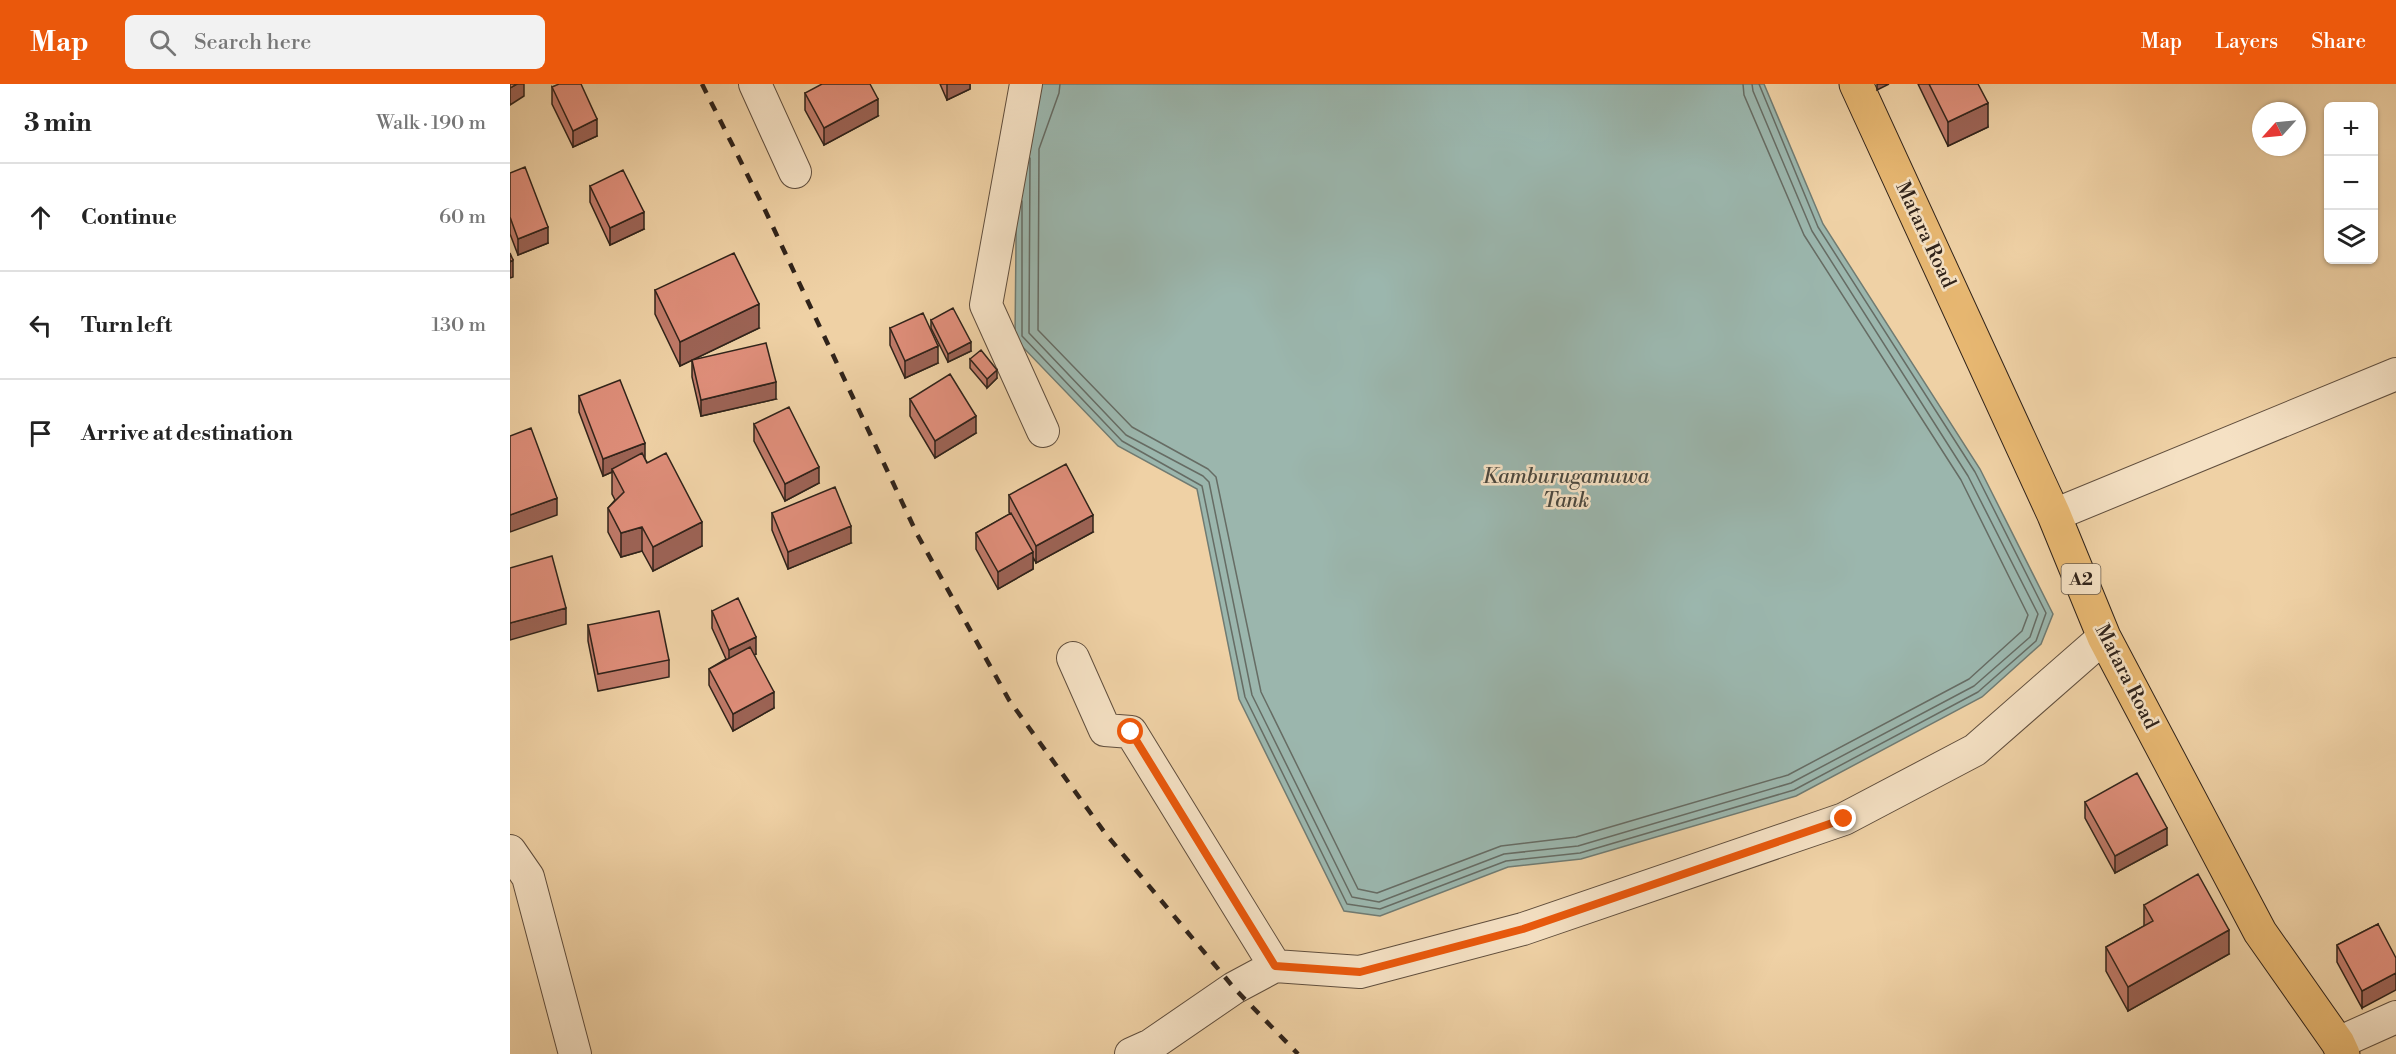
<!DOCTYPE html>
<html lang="en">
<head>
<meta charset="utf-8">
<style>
	:root { --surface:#fff; --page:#f2f2f2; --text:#222; --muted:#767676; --line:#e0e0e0; --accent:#ea580c }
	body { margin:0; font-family:"Libre Bodoni",serif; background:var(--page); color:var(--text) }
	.controls { position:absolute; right:18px; top:18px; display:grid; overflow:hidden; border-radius:9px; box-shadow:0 2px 4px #0004 }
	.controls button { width:54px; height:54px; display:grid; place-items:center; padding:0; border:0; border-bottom:2px solid var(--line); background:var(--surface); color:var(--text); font:30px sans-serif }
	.compass { position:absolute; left:1742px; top:18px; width:54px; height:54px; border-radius:50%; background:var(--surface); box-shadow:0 2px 4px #0004; rotate:243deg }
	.stop { position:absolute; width:18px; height:18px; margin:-14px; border:4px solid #ea580c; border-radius:50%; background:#fff }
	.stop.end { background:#ea580c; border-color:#fff; box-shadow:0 2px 6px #0008 }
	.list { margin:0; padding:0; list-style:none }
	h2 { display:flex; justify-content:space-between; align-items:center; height:78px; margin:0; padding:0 24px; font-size:26px }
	h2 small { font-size:20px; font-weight:400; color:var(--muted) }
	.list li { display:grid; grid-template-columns:39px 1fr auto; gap:18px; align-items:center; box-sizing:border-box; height:108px; padding:0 24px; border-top:2px solid var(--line) }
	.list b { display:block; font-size:22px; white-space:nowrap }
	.list em { font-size:20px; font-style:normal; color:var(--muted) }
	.icon { flex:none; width:33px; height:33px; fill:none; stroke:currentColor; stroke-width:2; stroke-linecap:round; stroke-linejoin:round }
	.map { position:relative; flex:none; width:1886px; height:970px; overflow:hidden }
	header { display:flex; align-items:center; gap:36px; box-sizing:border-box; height:84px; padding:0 30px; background:var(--accent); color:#fff }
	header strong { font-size:28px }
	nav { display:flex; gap:33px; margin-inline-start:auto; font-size:21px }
	.search { width:420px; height:54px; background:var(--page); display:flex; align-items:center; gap:15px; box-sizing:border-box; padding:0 21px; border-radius:9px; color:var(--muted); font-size:22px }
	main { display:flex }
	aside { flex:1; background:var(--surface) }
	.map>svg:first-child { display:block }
	.water { fill:#9bb6ad; stroke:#707b72; stroke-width:1.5 }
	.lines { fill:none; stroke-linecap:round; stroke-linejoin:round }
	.shore { stroke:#666c64; stroke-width:1.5 }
	.minor-casing { stroke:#604e3d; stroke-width:34 }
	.highway-casing { stroke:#30231a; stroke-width:35 }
	.minor { stroke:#f5e1c4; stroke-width:32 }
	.highway { stroke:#e8b872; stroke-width:33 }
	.rail { stroke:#30231a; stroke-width:4.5; stroke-dasharray:10 10; stroke-linecap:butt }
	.wall { fill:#c07a69; stroke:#30231a; stroke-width:1.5 }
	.shaded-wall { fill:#9c6355; stroke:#30231a; stroke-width:1.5 }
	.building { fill:#df8e7a; stroke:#30231a; stroke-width:1.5 }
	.route { stroke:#ea580c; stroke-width:8 }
	.labels { text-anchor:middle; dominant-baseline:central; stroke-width:5; stroke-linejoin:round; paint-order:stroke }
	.shield { fill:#f5e1c4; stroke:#6b5c4d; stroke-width:1.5 }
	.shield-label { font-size:18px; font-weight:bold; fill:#30231a }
	.street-label { font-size:20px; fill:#30231a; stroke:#f5e1c4 }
	.water-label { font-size:21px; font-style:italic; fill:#4b483f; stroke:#f5e1c4 }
</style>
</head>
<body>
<header>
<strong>Map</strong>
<div class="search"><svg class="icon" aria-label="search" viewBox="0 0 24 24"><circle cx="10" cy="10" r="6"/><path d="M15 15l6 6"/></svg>Search here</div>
<nav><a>Map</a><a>Layers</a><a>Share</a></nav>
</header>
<main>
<aside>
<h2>3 min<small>Walk · 190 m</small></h2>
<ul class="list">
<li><svg class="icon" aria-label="ahead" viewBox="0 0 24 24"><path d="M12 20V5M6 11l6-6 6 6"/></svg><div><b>Continue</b></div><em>60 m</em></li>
<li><svg class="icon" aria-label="left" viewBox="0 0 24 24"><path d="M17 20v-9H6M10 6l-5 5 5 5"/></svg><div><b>Turn left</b></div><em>130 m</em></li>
<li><svg class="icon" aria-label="arrive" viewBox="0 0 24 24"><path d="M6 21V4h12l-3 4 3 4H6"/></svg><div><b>Arrive at destination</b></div></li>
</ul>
</aside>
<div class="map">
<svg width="1886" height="970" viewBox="0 0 1886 970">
	<rect width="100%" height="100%" fill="#efd1a5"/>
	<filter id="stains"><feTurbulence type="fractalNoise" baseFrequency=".00333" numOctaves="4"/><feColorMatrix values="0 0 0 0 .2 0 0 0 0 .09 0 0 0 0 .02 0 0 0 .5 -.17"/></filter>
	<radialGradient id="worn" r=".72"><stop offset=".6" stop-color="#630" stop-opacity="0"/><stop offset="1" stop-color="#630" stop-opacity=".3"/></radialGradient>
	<!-- water -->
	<path class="water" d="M 529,0 L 1254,0 L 1313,140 L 1470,385 L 1543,530 L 1531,560 L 1472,613 L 1286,712 L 1071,775 L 998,783 L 870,832 L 834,827 L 729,615 L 687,405 L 608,362 L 505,255 L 507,61 Z"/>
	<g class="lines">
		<!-- shore -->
		<path class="shore" d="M 550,0 L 549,9 L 529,65 L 528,246 L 622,343 L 698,385 L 706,393 L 751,608 L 848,805 L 867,809 L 991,762 L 1066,753 L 1278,691 L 1459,595 L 1512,547 L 1518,531 L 1451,396 L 1294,151 L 1234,11 L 1233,0
			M 520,74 L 519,249 L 616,351 L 693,392 L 699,398 L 742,611 L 842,813 L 869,818 L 994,770 L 1068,762 L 1281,699 L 1464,602 L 1520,553 L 1528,530 L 1458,392 L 1302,147 L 1243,7 L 1242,0
			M 512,117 L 512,252 L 612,357 L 692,402 L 735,613 L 837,820 L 870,825 L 996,777 L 1070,769 L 1284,706 L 1468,608 L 1526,557 L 1536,529 L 1465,388 L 1308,143 L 1249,0"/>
		<!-- minor casing -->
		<g class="minor-casing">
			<path id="minor" d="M 245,0 L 285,88
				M 516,0 L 476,221 L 533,347
				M 1544,431 L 1886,290
				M 563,574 L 595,646 L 621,648 L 765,882
				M 0,767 L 18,793 L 65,970
				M 1828,959 L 1886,933
				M 621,970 L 641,961 L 724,904 L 765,882 L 850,888 L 1013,845 L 1334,735 L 1465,666 L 1594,553"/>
		</g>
		<!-- highway casing -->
		<g class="highway-casing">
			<path id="highway" d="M 1346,0 L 1544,431 L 1594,553 L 1750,848 L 1828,959 L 1833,970"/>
		</g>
		<!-- minor -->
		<use href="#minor" class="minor"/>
		<!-- highway -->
		<use href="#highway" class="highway"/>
		<!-- rail -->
		<path class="rail" d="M 192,0 L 255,126 L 407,450 L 499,616 L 595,749 L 724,904 L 788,970"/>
	</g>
	<!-- wall -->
	<path class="wall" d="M 430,0 L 460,0 L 460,5 L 437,16 Z
		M 1408,0 L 1468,0 L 1478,43 L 1438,62 Z
		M 42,3 L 87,52 L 63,63 L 42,20 Z
		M 295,9 L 368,32 L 314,61 L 295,26 Z
		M 0,89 L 38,159 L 8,171 L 0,150 Z
		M 80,102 L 134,145 L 100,161 L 80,118 Z
		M 145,206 L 249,244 L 182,276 L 266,315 L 191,332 L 182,293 L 182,276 L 170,282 L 145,230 Z
		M 421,236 L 461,267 L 438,278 L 421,244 Z
		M 380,244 L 428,279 L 395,294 L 380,261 Z
		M 460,275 L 487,294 L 477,304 L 460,284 Z
		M 69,312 L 135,375 L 192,462 L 143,487 L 132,467 L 111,473 L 98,448 L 98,424 L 105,416 L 102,410 L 102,388 L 93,392 L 69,328 Z
		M 400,315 L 466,349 L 425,374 L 400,332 Z
		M 244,340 L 309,399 L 275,417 L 244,357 Z
		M 499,411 L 583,448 L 526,479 L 523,473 L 523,485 L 488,505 L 466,465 L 466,449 L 500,430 L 499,428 Z
		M 262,429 L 341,459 L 278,485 L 262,446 Z
		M 202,527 L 246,570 L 244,571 L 264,624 L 223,647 L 199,601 L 199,585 L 216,575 L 202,544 Z
		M 78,541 L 159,576 L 159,593 L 88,607 L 78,557 Z
		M 1575,718 L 1657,761 L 1605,789 L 1575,734 Z
		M 1634,821 L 1719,870 L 1618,927 L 1596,887 L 1596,863 L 1634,842 Z
		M 1868,840 L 1852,924 L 1827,878 L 1827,861 Z"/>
	<!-- shaded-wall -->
	<path class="shaded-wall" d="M 7,0 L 14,0 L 14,12 L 0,21 L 0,4 Z
		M 437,0 L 460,0 L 460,5 L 437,16 Z
		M 1367,0 L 1379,0 L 1367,6 Z
		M 368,15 L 368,32 L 314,61 L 314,44 Z
		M 1478,19 L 1478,43 L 1438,62 L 1438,38 Z
		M 87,35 L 87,52 L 63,63 L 63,47 Z
		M 134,128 L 134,145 L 100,161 L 100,144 Z
		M 38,143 L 38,159 L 8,171 L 8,155 Z
		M 3,176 L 3,193 L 0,194 L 0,178 Z
		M 249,220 L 249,244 L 170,282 L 170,258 Z
		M 461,258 L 461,267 L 438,278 L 438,270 Z
		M 428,262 L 428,279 L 395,294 L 395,277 Z
		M 487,286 L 487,294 L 477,304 L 477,295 Z
		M 266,298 L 266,315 L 191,332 L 191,316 Z
		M 466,332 L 466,349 L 425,374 L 425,357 Z
		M 135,359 L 135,376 L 102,385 L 102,388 L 93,392 L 93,375 Z
		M 309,383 L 309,399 L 275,417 L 275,400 Z
		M 47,414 L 47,431 L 0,448 L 0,431 Z
		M 583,431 L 583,448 L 526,479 L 526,462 Z
		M 192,438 L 192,462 L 143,487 L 143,463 Z
		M 341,442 L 341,459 L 278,485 L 278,468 Z
		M 132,443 L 132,467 L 111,473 L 111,449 Z
		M 523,468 L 523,485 L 488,505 L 488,488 Z
		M 56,524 L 56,540 L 0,556 L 0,539 Z
		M 246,553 L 246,570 L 219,582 L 219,566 Z
		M 264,608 L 264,624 L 223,647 L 223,630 Z
		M 1657,744 L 1657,761 L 1605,789 L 1605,772 Z
		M 1719,846 L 1719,870 L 1618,927 L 1618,903 Z
		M 1886,889 L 1886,906 L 1852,924 L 1852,907 Z"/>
	<!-- building -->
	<path class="building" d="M 0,0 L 7,0 L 0,4 Z
		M 49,0 L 71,0 L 87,35 L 63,47 L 42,3 Z
		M 312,0 L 360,0 L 368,15 L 314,44 L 295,9 Z
		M 1419,0 L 1468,0 L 1478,19 L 1438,38 Z
		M 15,83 L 38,143 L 8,155 L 0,133 L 0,89 Z
		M 113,86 L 134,128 L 100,144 L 80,102 Z
		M 0,169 L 3,176 L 0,178 Z
		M 224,169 L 249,220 L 170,258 L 145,206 Z
		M 443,224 L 461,258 L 438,270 L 421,236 Z
		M 413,229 L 428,262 L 395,277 L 380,244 Z
		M 256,259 L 266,298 L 191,316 L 182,276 Z
		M 471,266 L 487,286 L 477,295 L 460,275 Z
		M 440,290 L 466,332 L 425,357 L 400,315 Z
		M 110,296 L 135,359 L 93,375 L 69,312 Z
		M 279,323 L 309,383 L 275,400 L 244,340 Z
		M 21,344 L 47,414 L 0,431 L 0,352 Z
		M 132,369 L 137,379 L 156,369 L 192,438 L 143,463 L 132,443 L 111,449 L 98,424 L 114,408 L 102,385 Z
		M 556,380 L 583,431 L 526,462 L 499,411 Z
		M 325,403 L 341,442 L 278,468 L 262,429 Z
		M 501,429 L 523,468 L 488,488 L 466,449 Z
		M 42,472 L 56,524 L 0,539 L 0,484 Z
		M 228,514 L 246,553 L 219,566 L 202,527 Z
		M 149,527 L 159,576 L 88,590 L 78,541 Z
		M 240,563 L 264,608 L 223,630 L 199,585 Z
		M 1627,689 L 1657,744 L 1605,772 L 1575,718 Z
		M 1688,790 L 1719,846 L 1618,903 L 1596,863 L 1643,837 L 1634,821 Z
		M 1868,840 L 1886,874 L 1886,889 L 1852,907 L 1827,861 Z"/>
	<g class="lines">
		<!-- route -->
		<path class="route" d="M 621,648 L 765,882 L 850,888 L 1013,845 L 1334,735"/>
	</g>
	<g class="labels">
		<!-- shield labels -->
		<rect class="shield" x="1551.5" y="480" width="39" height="30" rx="4.5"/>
		<g class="shield-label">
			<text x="1571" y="495">A2</text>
		</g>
		<!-- street labels -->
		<g class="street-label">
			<text transform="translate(1415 151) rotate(65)">Matara Road</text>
			<text transform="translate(1616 593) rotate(63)">Matara Road</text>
		</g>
		<!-- water labels -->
		<g class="water-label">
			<text x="1056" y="393">Kamburugamuwa<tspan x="1056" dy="24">Tank</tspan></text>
		</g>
	</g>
	<rect width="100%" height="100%" filter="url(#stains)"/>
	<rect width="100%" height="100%" fill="url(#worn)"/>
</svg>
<div class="controls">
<button>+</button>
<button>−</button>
<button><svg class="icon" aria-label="layers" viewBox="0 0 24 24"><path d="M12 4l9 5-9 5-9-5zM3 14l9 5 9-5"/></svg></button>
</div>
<svg class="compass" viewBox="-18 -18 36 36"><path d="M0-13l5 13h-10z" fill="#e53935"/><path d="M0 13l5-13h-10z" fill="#767676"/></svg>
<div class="stop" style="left:621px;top:648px"></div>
<div class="stop end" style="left:1334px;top:735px"></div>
</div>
</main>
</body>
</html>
